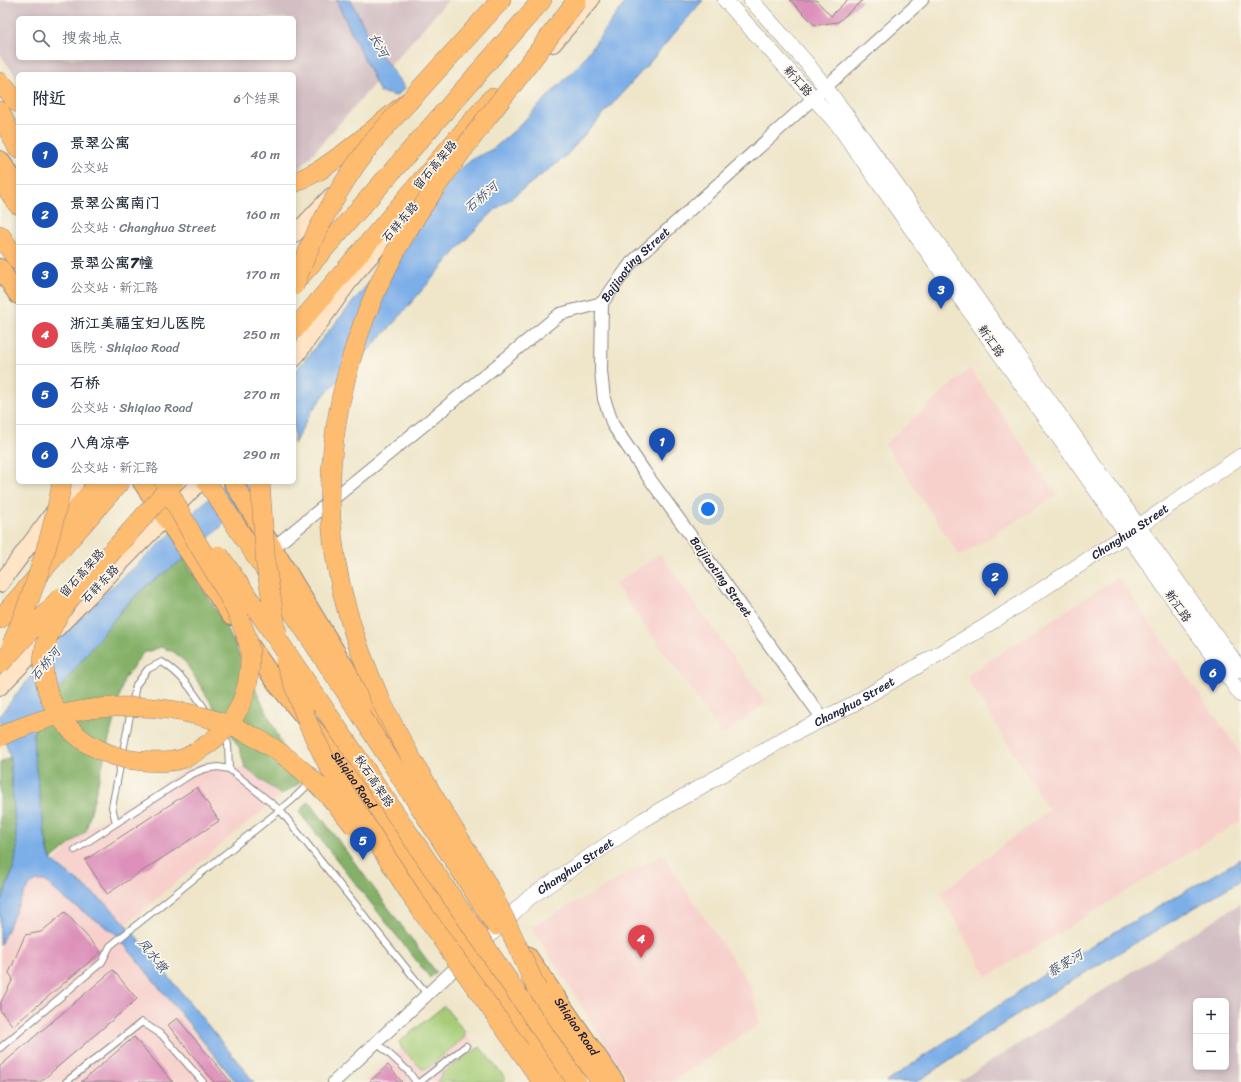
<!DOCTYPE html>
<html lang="zh">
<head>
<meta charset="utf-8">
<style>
	:root { --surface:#fff; --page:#f6f6f7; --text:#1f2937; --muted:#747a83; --line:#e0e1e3; --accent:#db2777 }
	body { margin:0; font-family:Sriracha,"LXGW WenKai TC",sans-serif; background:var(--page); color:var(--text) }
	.controls { position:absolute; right:12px; bottom:12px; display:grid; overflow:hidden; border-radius:6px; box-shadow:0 2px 6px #0003 }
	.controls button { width:36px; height:36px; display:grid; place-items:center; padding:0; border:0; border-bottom:1px solid var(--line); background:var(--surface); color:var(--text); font:20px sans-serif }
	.you { position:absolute; left:708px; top:509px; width:14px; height:14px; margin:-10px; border:3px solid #fff; border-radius:50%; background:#1a73e8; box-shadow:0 0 0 6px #1a73e833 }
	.badge { display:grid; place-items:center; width:26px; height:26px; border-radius:50%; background:var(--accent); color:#fff; font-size:13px; font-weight:700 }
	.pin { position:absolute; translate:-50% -33px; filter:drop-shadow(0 1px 2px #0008) }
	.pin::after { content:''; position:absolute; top:21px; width:14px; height:12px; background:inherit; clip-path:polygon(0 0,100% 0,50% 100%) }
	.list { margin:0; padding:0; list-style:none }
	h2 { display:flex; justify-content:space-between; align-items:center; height:52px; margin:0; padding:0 16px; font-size:17px }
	h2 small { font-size:13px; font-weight:400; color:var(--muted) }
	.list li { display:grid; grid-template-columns:26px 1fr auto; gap:12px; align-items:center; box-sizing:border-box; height:60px; padding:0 16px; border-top:1px solid var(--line) }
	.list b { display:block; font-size:15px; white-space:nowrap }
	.list p { margin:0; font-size:13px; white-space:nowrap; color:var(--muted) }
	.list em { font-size:13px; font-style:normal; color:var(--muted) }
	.icon { flex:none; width:22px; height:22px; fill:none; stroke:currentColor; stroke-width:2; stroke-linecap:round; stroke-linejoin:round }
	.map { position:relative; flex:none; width:1241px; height:1082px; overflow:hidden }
	.search { position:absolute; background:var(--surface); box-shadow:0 2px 6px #0003; left:16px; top:16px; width:280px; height:44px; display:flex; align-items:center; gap:10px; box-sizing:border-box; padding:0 14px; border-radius:6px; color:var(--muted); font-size:15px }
	.panel { position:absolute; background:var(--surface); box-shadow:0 2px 6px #0003; left:16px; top:72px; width:280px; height:412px; border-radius:6px }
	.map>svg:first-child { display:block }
	.built { fill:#f7d0cc }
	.industrial { fill:#d2bec3; fill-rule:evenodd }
	.green { fill:#a6cc77; stroke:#647759 }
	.forest { fill:#84b068; stroke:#536952 }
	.water { fill:#7caee8; stroke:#4f6892 }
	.building { fill:#dd91ba }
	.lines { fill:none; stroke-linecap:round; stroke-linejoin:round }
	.service-casing { stroke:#888482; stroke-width:8 }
	.minor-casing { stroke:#888482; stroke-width:14 }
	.tertiary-casing { stroke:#888482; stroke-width:16 }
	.secondary-casing { stroke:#888482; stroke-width:18 }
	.primary-casing { stroke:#888482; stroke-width:20 }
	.trunk-casing { stroke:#888482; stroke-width:20 }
	.service { stroke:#fff; stroke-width:6 }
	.minor { stroke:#fff; stroke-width:12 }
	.tertiary { stroke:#fff; stroke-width:15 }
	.secondary { stroke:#ffe4c6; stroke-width:16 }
	.primary { stroke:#febc70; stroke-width:18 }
	.trunk { stroke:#febc70; stroke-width:19 }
	.trunk-bridge-casing { stroke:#888482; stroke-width:20; stroke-linecap:butt }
	.trunk-bridge { stroke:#febc70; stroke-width:19 }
	.labels { text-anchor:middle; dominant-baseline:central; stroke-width:3.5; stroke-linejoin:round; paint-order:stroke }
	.street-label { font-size:12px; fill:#22223b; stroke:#fbf7ec }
	.water-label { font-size:13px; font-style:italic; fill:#425378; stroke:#fbf7ec }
</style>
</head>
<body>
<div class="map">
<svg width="1241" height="1082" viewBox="0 0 1241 1082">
	<rect width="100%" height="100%" fill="#fbf7ec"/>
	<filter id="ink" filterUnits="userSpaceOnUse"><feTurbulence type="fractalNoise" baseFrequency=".025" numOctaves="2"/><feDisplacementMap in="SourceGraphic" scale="8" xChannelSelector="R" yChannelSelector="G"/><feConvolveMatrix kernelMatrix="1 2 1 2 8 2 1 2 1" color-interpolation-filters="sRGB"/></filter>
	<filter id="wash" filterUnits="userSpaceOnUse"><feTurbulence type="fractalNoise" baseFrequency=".012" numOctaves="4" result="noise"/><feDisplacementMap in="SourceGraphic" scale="16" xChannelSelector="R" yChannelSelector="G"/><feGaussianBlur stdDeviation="0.9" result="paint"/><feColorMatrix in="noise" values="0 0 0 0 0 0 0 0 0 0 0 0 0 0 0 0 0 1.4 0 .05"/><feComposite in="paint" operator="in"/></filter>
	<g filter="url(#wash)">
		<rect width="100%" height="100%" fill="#efe6ca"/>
		<!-- built -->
		<path class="built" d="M 970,368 L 1057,495 L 960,556 L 885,444 Z
			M 660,554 L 766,703 L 723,735 L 615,584 Z
			M 1118,577 L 1241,754 L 1241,821 L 987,977 L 940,893 L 1049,811 L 966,676 Z
			M 202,764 L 245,768 L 281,795 L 126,924 L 110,907 L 55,861 L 86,830 L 177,774 Z
			M 662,855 L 752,988 L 760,1024 L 671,1082 L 630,1082 L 531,927 Z
			M 37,881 L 45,881 L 66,900 L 115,933 L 233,1082 L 0,1082 L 0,945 L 23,895 L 30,885 Z
			M 444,1006 L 502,1082 L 365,1082 Z"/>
		<!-- industrial -->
		<path class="industrial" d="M 0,0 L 448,0 L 294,175 L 294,74 L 18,74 L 18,79 L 0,54 ZM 18,18 L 294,18 L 294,58 L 18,58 Z
			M 1241,903 L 1241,1082 L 958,1082 ZM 1196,1001 L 1226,1001 L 1226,1067 L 1196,1067 Z"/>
		<!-- green -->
		<path class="green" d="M 444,1006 L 465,1032 L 464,1038 L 428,1068 L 422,1069 L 402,1049 L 399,1042 Z
			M 480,1047 L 505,1078 L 505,1082 L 437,1082 L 442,1073 Z"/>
		<!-- forest -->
		<path class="forest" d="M 184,559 L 224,622 L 300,783 L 281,795 L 245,768 L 240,749 L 186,663 L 174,652 L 161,647 L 143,653 L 124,679 L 86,831 L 51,860 C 45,843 29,747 34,731 C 43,701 68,675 88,651 C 107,629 124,605 147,586 C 158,576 171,568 184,559 Z
			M 10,757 L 17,848 L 14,867 L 0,905 L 0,763 Z
			M 309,801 L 436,972 L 430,978 L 299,812 Z"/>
		<!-- water -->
		<path class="water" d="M 336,0 L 350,0 L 377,50 L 405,88 L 396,96 L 380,92 Z
			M 627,0 L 703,0 L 650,62 L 564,158 L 495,210 L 469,236 L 384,334 L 325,394 L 311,412 L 294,444 L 294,373 L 401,244 L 429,213 L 441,197 L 447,184 L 459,170 L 474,158 L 493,149 L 515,130 L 579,65 Z
			M 224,482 L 270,482 L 190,555 L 147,585 L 124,607 L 45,707 L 33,733 L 34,755 L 47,848 L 51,860 L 110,907 L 126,924 L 254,1082 L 236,1082 L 115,933 L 66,900 L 45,881 L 37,881 L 30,885 L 23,895 L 0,945 L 0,905 L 14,867 L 17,848 L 10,757 L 0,724 L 0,715 L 84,609 L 124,577 L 222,486 Z
			M 1241,859 L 1241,880 L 1058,989 L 986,1035 L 917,1082 L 886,1082 L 1058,965 Z"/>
		<g id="blocks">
			<!-- building -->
			<path class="building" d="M 790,0 L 816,0 L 831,16 L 847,0 L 863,0 L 838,22 L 815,25 Z
				M 197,787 L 219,821 L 107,894 L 85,860 Z
				M 65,912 L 101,952 L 13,1026 L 0,1010 L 0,1004 L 13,979 L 9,973 L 25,935 L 41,932 Z
				M 113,970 L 137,999 L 40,1082 L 0,1082 L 0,1066 Z
				M 177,1018 L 231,1082 L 214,1082 L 168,1025 Z
				M 134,1037 L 173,1082 L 81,1082 Z
				M 388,1065 L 402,1082 L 369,1082 Z"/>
		</g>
	</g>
	<g filter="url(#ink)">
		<use href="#blocks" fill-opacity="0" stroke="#888482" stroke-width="1"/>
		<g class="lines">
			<!-- service casing -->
			<g class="service-casing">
				<path id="service" d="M 223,735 L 228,744 L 229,769
					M 116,823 L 112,807 L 136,685 L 148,669 L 162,662 C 183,675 195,694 208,714
					M 75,850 L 190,775 L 204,769 L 218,767 L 229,769 L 280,810 L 427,994
					M 376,1042 L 408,1071 L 416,1082
					M 0,1048 L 102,962 L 110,946 L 290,802 L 311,782
					M 66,1082 L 142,1022 L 162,1035 L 203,1082
					M 420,1082 L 466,1046"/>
			</g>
			<!-- minor casing -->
			<g class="minor-casing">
				<g id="minor">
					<path d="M 273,548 L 560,314 L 602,303"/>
					<path id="s1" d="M 823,719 L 644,471 L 613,425 L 604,399 L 601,371 L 602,303 L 631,263 L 922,0"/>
					<path d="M 334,1082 L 464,960"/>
				</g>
			</g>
			<!-- tertiary casing -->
			<g class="tertiary-casing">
				<g id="tertiary">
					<path d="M 725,0 L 838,125 L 1241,695"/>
					<path d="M 751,0 L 806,62 L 848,117 L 1241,671"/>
					<path id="s2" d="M 474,950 L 529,898 L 643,820 L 785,738 L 853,704 L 981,629 L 1138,527 L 1241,456"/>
				</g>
			</g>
			<!-- secondary casing -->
			<g class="secondary-casing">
				<path id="secondary" d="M 553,44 L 591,0
					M 294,235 L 331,196
					M 294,359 L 354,275 L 421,198
					M 0,584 L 76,482
					M 0,687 L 200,482"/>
			</g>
			<!-- primary casing -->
			<g class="primary-casing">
				<g id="primary">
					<path d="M 0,160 L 18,186"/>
					<path d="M 0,268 L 18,295"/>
					<path d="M 142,482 L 231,616"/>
					<path d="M 233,482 L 417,786"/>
					<path id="s3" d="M 245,638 L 277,684 L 346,768 L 560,1082"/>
					<path id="s4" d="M 527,955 L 615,1082"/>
				</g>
			</g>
			<!-- trunk casing -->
			<g class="trunk-casing">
				<path id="trunk" d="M 0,82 L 18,103
					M 0,111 L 18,149
					M 0,179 L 18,205
					M 294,183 L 320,170 L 347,151 L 411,99 L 501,0
					M 0,235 L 18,261
					M 298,279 L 542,0
					M 294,330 L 492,98
					M 207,482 L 361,715
					M 46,545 L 99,482
					M 0,619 L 120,482
					M 537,989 L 601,1082
					M 520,1050 L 542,1082"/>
			</g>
			<!-- service -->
			<use href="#service" class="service"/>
			<!-- minor -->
			<use href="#minor" class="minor"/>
			<!-- tertiary -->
			<use href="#tertiary" class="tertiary"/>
			<!-- secondary -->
			<use href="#secondary" class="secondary"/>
			<!-- primary -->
			<use href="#primary" class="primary"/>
			<!-- trunk -->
			<use href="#trunk" class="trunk"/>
			<!-- trunk-bridge casing -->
			<g class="trunk-bridge-casing">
				<path id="trunk-bridge" d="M 294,286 C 313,234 341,181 376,138 C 387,125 399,112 411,99
					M 164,482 C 172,496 179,511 187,525 C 206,560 229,591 243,627 C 246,635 250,645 250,653 C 251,690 238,722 208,744 C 200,749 191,756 182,759 C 163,764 144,762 126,759 C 91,751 64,731 50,698 C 44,682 41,664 45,647 C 54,610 85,582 109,555 C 131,531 153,506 174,482
					M 260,482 L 266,566 L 277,633
					M 219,555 L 288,655 L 577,1082
					M 12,644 C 34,591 52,539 62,482
					M 285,661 L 309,726 L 329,767 L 414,900 L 520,1050
					M 0,664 L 61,597
					M 361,715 L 496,926
					M 0,737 C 9,731 20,728 31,724 C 105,696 197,702 265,743 C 300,764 329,794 354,826
					M 537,989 C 520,953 504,914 484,879 C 449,820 411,763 381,701 C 355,645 335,581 331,519 C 326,427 353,328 398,247 C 423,202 455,160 486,119 C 517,80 547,40 577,0"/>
			</g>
			<!-- trunk-bridge -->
			<use href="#trunk-bridge" class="trunk-bridge"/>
		</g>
	</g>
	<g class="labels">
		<!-- street labels -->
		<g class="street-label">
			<text transform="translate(798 81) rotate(48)">新汇路</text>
			<text transform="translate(435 165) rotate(-50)">留石高架路</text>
			<text transform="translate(400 222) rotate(-49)">石祥东路</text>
			<text stroke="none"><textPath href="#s1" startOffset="536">Baijiaoting Street</textPath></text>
			<text transform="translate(991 341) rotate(55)">新汇路</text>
			<text stroke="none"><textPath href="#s2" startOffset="780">Changhua Street</textPath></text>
			<text transform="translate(82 573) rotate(-48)">留石高架路</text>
			<text transform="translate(721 577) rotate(54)">Baijiaoting Street</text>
			<text transform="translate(100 584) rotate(-46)">石祥东路</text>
			<text transform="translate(1178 606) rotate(55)">新汇路</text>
			<text stroke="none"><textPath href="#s2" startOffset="456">Changhua Street</textPath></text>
			<text stroke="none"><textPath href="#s3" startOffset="179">Shiqiao Road</textPath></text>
			<text transform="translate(374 781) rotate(56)">秋石高架路</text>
			<text stroke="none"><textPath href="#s2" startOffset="132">Changhua Street</textPath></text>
			<text stroke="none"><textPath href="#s4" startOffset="87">Shiqiao Road</textPath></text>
		</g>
		<!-- water labels -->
		<g class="water-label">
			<text transform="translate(379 45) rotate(62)">长河</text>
			<text transform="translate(481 197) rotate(-40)">石桥河</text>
			<text transform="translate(45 664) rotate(-50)">石桥河</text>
			<text transform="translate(153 955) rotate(51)">凤水墩</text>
			<text transform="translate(1065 963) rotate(-31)">蔡家河</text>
		</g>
	</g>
</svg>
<div class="controls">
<button>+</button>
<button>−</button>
</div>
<div class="you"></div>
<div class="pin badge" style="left:662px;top:461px;background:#1a4fb4">1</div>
<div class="pin badge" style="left:995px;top:596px;background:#1a4fb4">2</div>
<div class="pin badge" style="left:941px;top:309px;background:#1a4fb4">3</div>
<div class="pin badge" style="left:641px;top:958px;background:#e0444e">4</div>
<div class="pin badge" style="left:363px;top:860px;background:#1a4fb4">5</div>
<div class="pin badge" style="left:1213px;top:692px;background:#1a4fb4">6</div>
<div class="search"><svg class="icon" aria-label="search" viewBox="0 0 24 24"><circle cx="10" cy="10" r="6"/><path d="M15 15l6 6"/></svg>搜索地点</div>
<section class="panel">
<h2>附近<small>6个结果</small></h2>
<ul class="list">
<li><span class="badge" style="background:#1a4fb4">1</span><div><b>景翠公寓</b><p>公交站</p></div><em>40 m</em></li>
<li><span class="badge" style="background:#1a4fb4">2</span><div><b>景翠公寓南门</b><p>公交站 · Changhua Street</p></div><em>160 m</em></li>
<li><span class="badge" style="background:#1a4fb4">3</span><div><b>景翆公寓7幢</b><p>公交站 · 新汇路</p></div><em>170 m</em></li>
<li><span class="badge" style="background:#e0444e">4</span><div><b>浙江美福宝妇儿医院</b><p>医院 · Shiqiao Road</p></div><em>250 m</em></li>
<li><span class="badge" style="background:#1a4fb4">5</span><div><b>石桥</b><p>公交站 · Shiqiao Road</p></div><em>270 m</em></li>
<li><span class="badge" style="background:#1a4fb4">6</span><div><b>八角凉亭</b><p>公交站 · 新汇路</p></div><em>290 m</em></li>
</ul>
</section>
</div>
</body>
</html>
